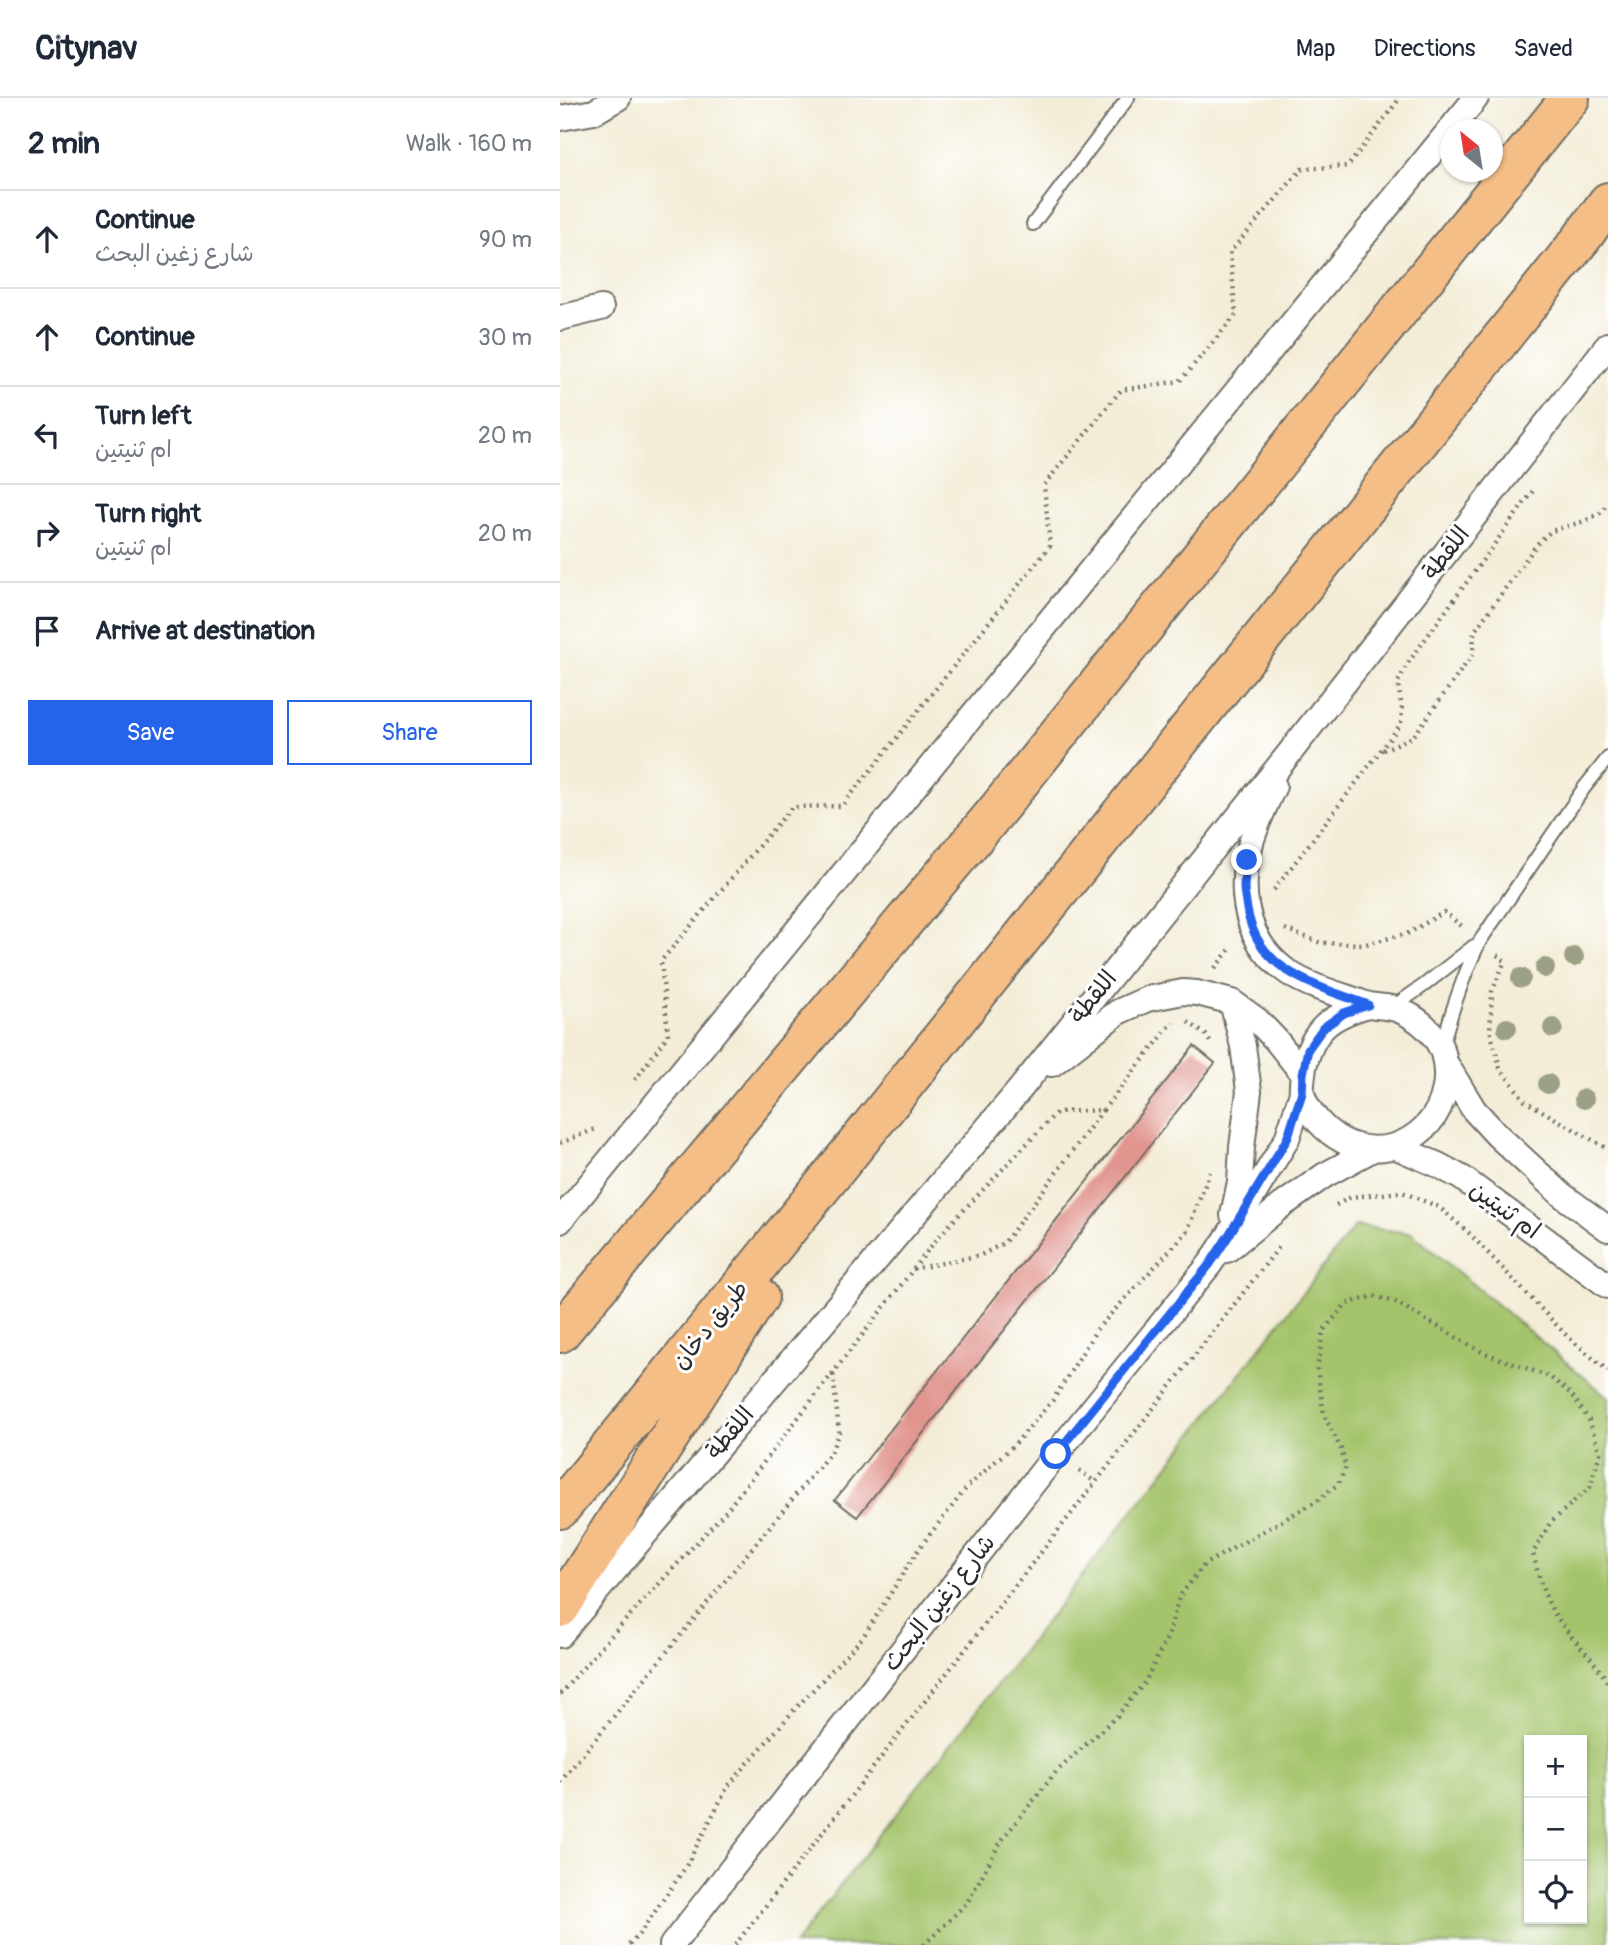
<!DOCTYPE html>
<html lang="en">
<head>
<meta charset="utf-8">
<style>
	:root { --surface:#fff; --page:#f6f6f7; --text:#1f2937; --muted:#747a83; --line:#e0e1e3; --accent:#2563eb }
	body { margin:0; font-family:Pangolin,"Playpen Sans Arabic",sans-serif; background:var(--page); color:var(--text) }
	.controls { position:absolute; right:21px; bottom:21px; display:grid; overflow:hidden; border-radius:0px; box-shadow:0 2px 5px #0004 }
	.controls button { width:63px; height:63px; display:grid; place-items:center; padding:0; border:0; border-bottom:2px solid var(--line); background:var(--surface); color:var(--text); font:35px sans-serif }
	.compass { position:absolute; left:880px; top:21px; width:63px; height:63px; border-radius:50%; background:var(--surface); box-shadow:0 2px 5px #0004; rotate:330deg }
	.stop { position:absolute; width:21px; height:21px; margin:-16px; border:5px solid #2563eb; border-radius:50%; background:#fff }
	.stop.end { background:#2563eb; border-color:#fff; box-shadow:0 2px 7px #0008 }
	.list { margin:0; padding:0; list-style:none }
	h2 { display:flex; justify-content:space-between; align-items:center; height:91px; margin:0; padding:0 28px; font-size:30px }
	h2 small { font-size:23px; font-weight:400; color:var(--muted) }
	.list li { display:grid; grid-template-columns:46px 1fr auto; gap:21px; align-items:center; box-sizing:border-box; height:98px; padding:0 28px; border-top:2px solid var(--line) }
	.list b { display:block; font-size:26px; white-space:nowrap }
	.list p { margin:0; font-size:23px; white-space:nowrap; color:var(--muted) }
	.list em { font-size:23px; font-style:normal; color:var(--muted) }
	.actions { display:flex; gap:14px; padding:21px 28px }
	.actions a { flex:1; padding:16px 0; border:2px solid var(--accent); border-radius:0px; text-align:center; font-size:24px; color:var(--accent) }
	.actions .main { background:var(--accent); color:#fff }
	.icon { flex:none; width:38px; height:38px; fill:none; stroke:currentColor; stroke-width:2; stroke-linecap:round; stroke-linejoin:round }
	.map { position:relative; flex:none; width:1048px; height:1847px; overflow:hidden }
	header { display:flex; align-items:center; gap:42px; box-sizing:border-box; height:98px; padding:0 35px; background:var(--surface); border-bottom:2px solid var(--line) }
	header strong { font-size:33px }
	nav { display:flex; gap:38px; margin-inline-start:auto; font-size:24px }
	main { display:flex }
	aside { flex:1; background:var(--surface) }
	.map>svg:first-child { display:block }
	.green { fill:#a4c46c; stroke:#68784c; stroke-width:2; fill-rule:evenodd }
	.building { fill:#e1958e }
	.lines { fill:none; stroke-linecap:round; stroke-linejoin:round }
	.service-casing { stroke:#716f67; stroke-width:16 }
	.minor-casing { stroke:#716f67; stroke-width:28 }
	.primary-casing { stroke:#716f67; stroke-width:42 }
	.path { stroke:#716f67; stroke-width:4.5; stroke-dasharray:2 5; stroke-linecap:butt }
	.service { stroke:#fff; stroke-width:12 }
	.minor { stroke:#fff; stroke-width:24 }
	.primary { stroke:#f6be87; stroke-width:38 }
	.tree { fill:#9ca085 }
	.route { stroke:#2563eb; stroke-width:9 }
	.labels { text-anchor:middle; dominant-baseline:central; stroke-width:6; stroke-linejoin:round; paint-order:stroke }
	.street-label { font-size:24px; fill:#2b2b2b; stroke:#fff }
</style>
</head>
<body>
<header>
<strong>Citynav</strong>
<nav><a>Map</a><a>Directions</a><a>Saved</a></nav>
</header>
<main>
<aside>
<h2>2 min<small>Walk · 160 m</small></h2>
<ul class="list">
<li><svg class="icon" aria-label="ahead" viewBox="0 0 24 24"><path d="M12 20V5M6 11l6-6 6 6"/></svg><div><b>Continue</b><p>شارع زغين البحث</p></div><em>90 m</em></li>
<li><svg class="icon" aria-label="ahead" viewBox="0 0 24 24"><path d="M12 20V5M6 11l6-6 6 6"/></svg><div><b>Continue</b></div><em>30 m</em></li>
<li><svg class="icon" aria-label="left" viewBox="0 0 24 24"><path d="M17 20v-9H6M10 6l-5 5 5 5"/></svg><div><b>Turn left</b><p>ام ثنيتين</p></div><em>20 m</em></li>
<li><svg class="icon" aria-label="right" viewBox="0 0 24 24"><path d="M7 20v-9h11M14 6l5 5-5 5"/></svg><div><b>Turn right</b><p>ام ثنيتين</p></div><em>20 m</em></li>
<li><svg class="icon" aria-label="arrive" viewBox="0 0 24 24"><path d="M6 21V4h12l-3 4 3 4H6"/></svg><div><b>Arrive at destination</b></div></li>
</ul>
<div class="actions"><a class="main">Save</a><a>Share</a></div>
</aside>
<div class="map">
<svg width="1048" height="1847" viewBox="0 0 1048 1847">
	<rect width="100%" height="100%" fill="#fff"/>
	<filter id="ink" filterUnits="userSpaceOnUse"><feTurbulence type="fractalNoise" baseFrequency=".0143" numOctaves="2"/><feDisplacementMap in="SourceGraphic" scale="14" xChannelSelector="R" yChannelSelector="G"/><feConvolveMatrix kernelMatrix="1 2 1 2 8 2 1 2 1" color-interpolation-filters="sRGB"/></filter>
	<filter id="wash" filterUnits="userSpaceOnUse"><feTurbulence type="fractalNoise" baseFrequency=".00686" numOctaves="4" result="noise"/><feDisplacementMap in="SourceGraphic" scale="28" xChannelSelector="R" yChannelSelector="G"/><feGaussianBlur stdDeviation="1.57" result="paint"/><feColorMatrix in="noise" values="0 0 0 0 0 0 0 0 0 0 0 0 0 0 0 0 0 1.4 0 .05"/><feComposite in="paint" operator="in"/></filter>
	<g filter="url(#wash)">
		<rect width="100%" height="100%" fill="#f3ecd6"/>
		<!-- green -->
		<path class="green" d="M 795,1128 L 851,1135 L 1048,1299 L 1048,1847 L 234,1847 ZM 969,1642 L 1022,1642 L 1022,1821 L 969,1821 Z"/>
		<g id="blocks">
			<!-- building -->
			<path class="building" d="M 634,948 L 655,965 L 297,1419 L 275,1402 Z"/>
		</g>
	</g>
	<g filter="url(#ink)">
		<use href="#blocks" fill-opacity="0" stroke="#716f67" stroke-width="2"/>
		<g class="lines">
			<!-- service casing -->
			<g class="service-casing">
				<path id="service" d="M 473,126 L 568,0
					M 833,909 L 863,888 L 914,848
					M 882,948 C 892,912 903,877 920,843 L 1024,690 L 1048,660"/>
			</g>
			<!-- minor casing -->
			<g class="minor-casing">
				<path id="minor" d="M 0,20 L 34,14 L 58,0
					M 0,220 L 41,210
					M 714,688 C 708,701 702,714 697,727 C 676,780 679,841 729,875 C 750,889 779,896 803,905 C 814,910 827,907 839,912 C 858,920 876,935 883,955 C 890,979 885,1006 869,1025 C 837,1061 789,1058 758,1023 C 752,1016 744,1004 742,995 C 741,988 743,977 744,969 C 753,930 771,918 808,907
					M 672,904 L 683,948 L 689,993 L 682,1049 L 680,1084 L 673,1117
					M 492,966 L 558,914 L 587,901 L 623,894 L 637,895 L 672,904 L 697,922 L 716,942 L 743,976
					M 886,966 L 914,1012 L 937,1037 L 1002,1097 L 1048,1131
					M 834,1048 L 878,1067 L 902,1080 L 1048,1188
					M 0,1123 L 916,0
					M 667,1152 L 721,1108 L 765,1077 L 813,1051
					M 0,1537 L 461,990 L 728,657 L 1048,247
					M 112,1847 L 496,1356 L 650,1166 L 669,1137 L 727,1041 L 742,995"/>
			</g>
			<!-- primary casing -->
			<g class="primary-casing">
				<path id="primary" d="M 0,1235 L 434,716 L 1010,0
					M 0,1411 L 300,1042 L 1021,141 L 1048,104
					M 0,1510 L 199,1199"/>
			</g>
			<!-- path -->
			<path class="path" d="M 823,652 L 853,639 L 913,556 L 914,534 L 977,446 L 991,433 L 1025,423 L 1040,415 L 1048,405
				M 714,792 L 841,626 L 842,611 L 838,584 L 848,565 L 973,393
				M 725,831 L 761,845 L 806,846 L 849,835 L 884,814 L 903,829
				M 937,857 L 945,863 L 932,894 L 930,932 L 940,970 L 965,1003 L 1048,1051
				M 655,870 L 671,850
				M 628,924 L 646,937 L 652,947
				M 75,982 L 108,937 L 101,863 L 232,709 L 282,708 L 490,448 L 484,387 L 561,292 L 620,283 L 676,217 L 670,154 L 742,71 L 788,68 L 840,0
				M 0,1045 L 38,1030
				M 776,1107 L 791,1099 L 842,1094 L 879,1109 L 910,1136 L 1007,1238 L 1048,1273
				M 353,1171 L 421,1157 L 444,1145 L 543,1012
				M 519,1372 L 535,1384
				M 0,1596 L 50,1539 L 166,1413 L 379,1138 L 497,1014 L 543,1012 L 613,924
				M 0,1684 L 271,1354 L 279,1334 L 273,1275
				M 69,1847 L 80,1835 L 125,1770 L 168,1688 L 236,1610 L 303,1539 L 360,1449 L 408,1388 L 455,1346 L 493,1302 L 537,1231 L 627,1134 L 650,1074
				M 175,1847 L 719,1149
				M 364,1847 L 407,1805 L 441,1743 L 496,1674 L 557,1618 L 585,1584 L 608,1538 L 619,1499 L 645,1466 L 757,1403 L 778,1386 L 786,1369 L 781,1351 L 764,1317 L 757,1271 L 763,1233 L 786,1206 L 814,1198 L 835,1204 L 922,1254 L 990,1279 L 1011,1296 L 1029,1322 L 1040,1355 L 1030,1389 L 990,1425 L 973,1455 C 979,1481 985,1504 1001,1525 C 1016,1546 1037,1563 1048,1586"/>
			<!-- service -->
			<use href="#service" class="service"/>
			<!-- minor -->
			<use href="#minor" class="minor"/>
			<!-- primary -->
			<use href="#primary" class="primary"/>
		</g>
		<!-- trees -->
		<g class="tree">
			<circle cx="1014" cy="859" r="10"/>
			<circle cx="985" cy="870" r="10"/>
			<circle cx="961" cy="880" r="10"/>
			<circle cx="947" cy="930" r="10"/>
			<circle cx="993" cy="930" r="10"/>
			<circle cx="988" cy="986" r="10"/>
			<circle cx="1024" cy="1001" r="10"/>
		</g>
	</g>
	<g class="lines" filter="url(#ink)">
		<!-- route -->
		<path class="route" d="M 496,1356 L 650,1166 L 669,1137 L 727,1041 L 742,995 L 743,976 L 748,951 L 763,930 L 784,915 L 808,907 C 756,887 698,875 687,811 C 686,804 684,796 684,789 C 684,780 686,771 687,762"/>
	</g>
	<g class="labels">
		<!-- street labels -->
		<g class="street-label">
			<text transform="translate(886 455) rotate(-52)">اللقطة</text>
			<text transform="translate(533 899) rotate(-51)">اللقطة</text>
			<text transform="translate(945 1112) rotate(36)">ام ثنيتين</text>
			<text transform="translate(150 1227) rotate(-51)">طريق دخان</text>
			<text transform="translate(170 1335) rotate(-50)">اللقطة</text>
			<text transform="translate(379 1505) rotate(-52)">شارع زغين البحث</text>
		</g>
	</g>
</svg>
<div class="controls">
<button>+</button>
<button>−</button>
<button><svg class="icon" aria-label="locate" viewBox="0 0 24 24"><circle cx="12" cy="12" r="6"/><path d="M12 2v4M12 18v4M2 12h4M18 12h4"/></svg></button>
</div>
<svg class="compass" viewBox="-18 -18 36 36"><path d="M0-13l5 13h-10z" fill="#e53935"/><path d="M0 13l5-13h-10z" fill="#747a83"/></svg>
<div class="stop" style="left:496px;top:1356px"></div>
<div class="stop end" style="left:687px;top:762px"></div>
</div>
</main>
</body>
</html>
